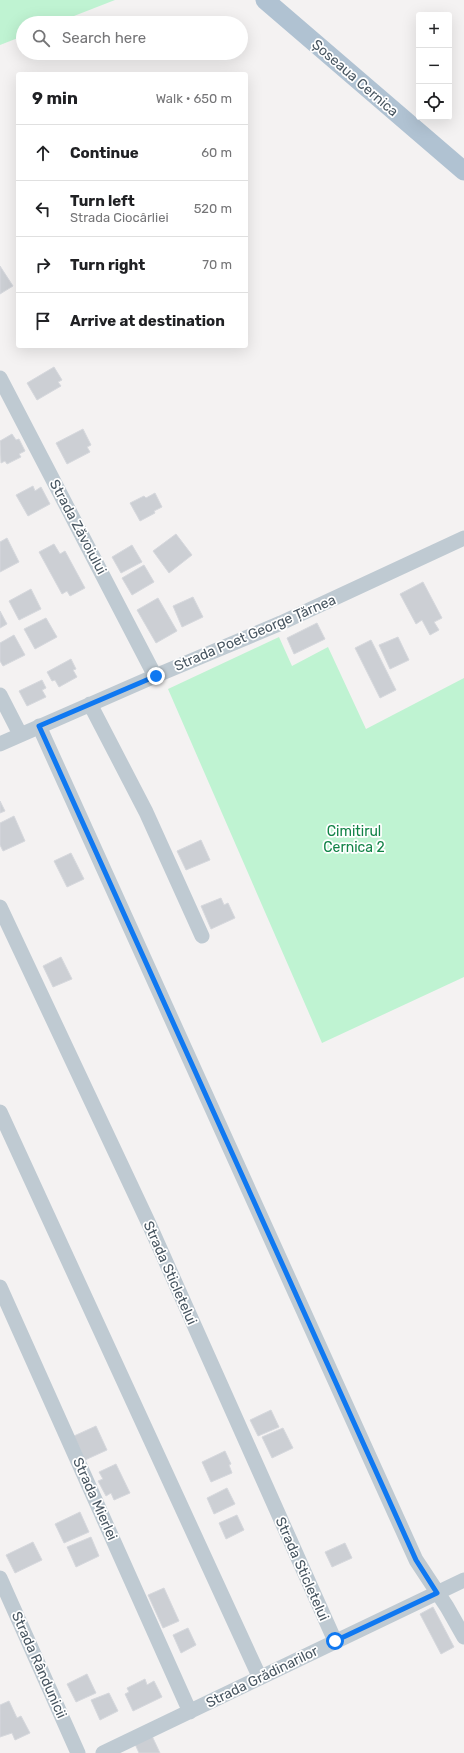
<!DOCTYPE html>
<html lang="en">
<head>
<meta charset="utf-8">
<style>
	:root { --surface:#fff; --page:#f2f2f2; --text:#202124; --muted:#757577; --line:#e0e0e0 }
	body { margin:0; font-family:Rubik,sans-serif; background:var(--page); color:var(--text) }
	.controls { position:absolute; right:12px; top:12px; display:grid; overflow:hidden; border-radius:4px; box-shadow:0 4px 16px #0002 }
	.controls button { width:36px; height:36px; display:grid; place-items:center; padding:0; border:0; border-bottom:1px solid var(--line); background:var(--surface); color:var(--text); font:20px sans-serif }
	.stop { position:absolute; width:12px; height:12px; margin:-9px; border:3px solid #0f78f1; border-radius:50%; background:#fff }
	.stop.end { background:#0f78f1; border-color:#fff; box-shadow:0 1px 4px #0008 }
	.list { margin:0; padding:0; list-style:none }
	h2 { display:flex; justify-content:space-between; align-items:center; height:52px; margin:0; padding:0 16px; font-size:17px }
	h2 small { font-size:13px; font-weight:400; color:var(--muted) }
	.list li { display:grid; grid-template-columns:26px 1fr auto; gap:12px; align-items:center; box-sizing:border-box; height:56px; padding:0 16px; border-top:1px solid var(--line) }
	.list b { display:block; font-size:15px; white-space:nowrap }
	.list p { margin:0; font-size:13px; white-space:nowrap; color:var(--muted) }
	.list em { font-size:13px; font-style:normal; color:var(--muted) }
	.icon { flex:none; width:22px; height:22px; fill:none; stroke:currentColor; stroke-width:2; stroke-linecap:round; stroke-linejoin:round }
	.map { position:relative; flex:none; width:464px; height:1753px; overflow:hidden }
	.search { position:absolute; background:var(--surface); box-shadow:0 4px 16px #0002; left:16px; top:16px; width:232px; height:44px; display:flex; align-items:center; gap:10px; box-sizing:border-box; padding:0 14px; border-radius:22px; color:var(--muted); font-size:15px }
	.panel { position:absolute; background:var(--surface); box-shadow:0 4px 16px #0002; left:16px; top:72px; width:232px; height:276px; border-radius:4px }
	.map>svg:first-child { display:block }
	.green { fill:#bff3d2 }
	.building { fill:#cccfd4; stroke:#d6d8dd }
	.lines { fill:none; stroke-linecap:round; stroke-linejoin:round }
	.minor { stroke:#bfcad2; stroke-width:15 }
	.major { stroke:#b0c2d2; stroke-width:19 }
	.route { stroke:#0f78f1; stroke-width:5 }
	.labels { text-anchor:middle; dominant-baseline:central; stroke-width:3.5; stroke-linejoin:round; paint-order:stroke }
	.street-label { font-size:14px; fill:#485661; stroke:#fff }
	.park-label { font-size:14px; fill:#128347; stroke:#fff }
</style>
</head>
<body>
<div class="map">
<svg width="464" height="1753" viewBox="0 0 464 1753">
	<rect width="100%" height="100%" fill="#f4f2f2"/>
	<!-- green -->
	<path class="green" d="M 0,0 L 115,0 L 56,23 L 23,23 L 23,36 L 0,45 Z
		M 279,637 L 292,666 L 328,647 L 366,729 L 464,678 L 464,977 L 322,1043 L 168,689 Z"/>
	<!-- building -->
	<path class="building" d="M 0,266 L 13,286 L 0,294 Z
		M 54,367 L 62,380 L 58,382 L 61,386 L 37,400 L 27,383 Z
		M 83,429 L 91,445 L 87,447 L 90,452 L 67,464 L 56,443 Z
		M 12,434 L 16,440 L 19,439 L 25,451 L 19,454 L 21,457 L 7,464 L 5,461 L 1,463 L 0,441 Z
		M 33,486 L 35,491 L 41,487 L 50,504 L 28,516 L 16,495 Z
		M 155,493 L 162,507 L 154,511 L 155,513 L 140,521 L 130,503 L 144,496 L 146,498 Z
		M 176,534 L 192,555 L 169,573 L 153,551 Z
		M 7,538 L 19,562 L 0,572 L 0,542 Z
		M 54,544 L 60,554 L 65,551 L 85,588 L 70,596 L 67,591 L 62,594 L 39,552 Z
		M 132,545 L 142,562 L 121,573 L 112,557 Z
		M 144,565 L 154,582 L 132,595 L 122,578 Z
		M 423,582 L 442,618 L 434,622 L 439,630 L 430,635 L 422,620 L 416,624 L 400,594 Z
		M 31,589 L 41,609 L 19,620 L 9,601 Z
		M 193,597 L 203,617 L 182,627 L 173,606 Z
		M 158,598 L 177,631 L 156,643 L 137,610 Z
		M 0,611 L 7,624 L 0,628 Z
		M 46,618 L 57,637 L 35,649 L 24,629 Z
		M 317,623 L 325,639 L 294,654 L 287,638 Z
		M 14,635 L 25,655 L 3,666 L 0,661 L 0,643 Z
		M 398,637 L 409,660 L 390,669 L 379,645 Z
		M 371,640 L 396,690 L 380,698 L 355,648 Z
		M 71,659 L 76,669 L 73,670 L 77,677 L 59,687 L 55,680 L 52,681 L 47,672 Z
		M 42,680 L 46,688 L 42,690 L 46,697 L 27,706 L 19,691 Z
		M 0,801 L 5,811 L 0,813 Z
		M 14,816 L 25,841 L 3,851 L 0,845 L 0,823 Z
		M 201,840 L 210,860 L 186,870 L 177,851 Z
		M 71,853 L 84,879 L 67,887 L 54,861 Z
		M 221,898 L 224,905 L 228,903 L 235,918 L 211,929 L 201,906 Z
		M 61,957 L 72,979 L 53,987 L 43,966 Z
		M 271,1410 L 279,1427 L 258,1436 L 250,1420 Z
		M 96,1426 L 107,1450 L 85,1460 L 74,1436 Z
		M 283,1428 L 293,1448 L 272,1458 L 262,1437 Z
		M 225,1451 L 231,1464 L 229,1465 L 232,1473 L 211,1482 L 202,1462 Z
		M 116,1464 L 130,1493 L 114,1500 L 111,1493 L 106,1496 L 98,1481 L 103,1479 L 99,1472 Z
		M 227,1488 L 235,1504 L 214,1514 L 207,1498 Z
		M 80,1512 L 89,1532 L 64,1543 L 55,1524 Z
		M 237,1515 L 244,1530 L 226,1539 L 219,1523 Z
		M 91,1537 L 99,1556 L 76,1567 L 67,1547 Z
		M 33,1542 L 42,1560 L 15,1573 L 6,1555 Z
		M 345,1543 L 352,1558 L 332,1567 L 325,1552 Z
		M 164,1588 L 179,1621 L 163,1628 L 148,1595 Z
		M 433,1607 L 454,1647 L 441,1654 L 420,1614 Z
		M 188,1628 L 196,1645 L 181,1653 L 173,1635 Z
		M 87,1674 L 96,1693 L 76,1702 L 67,1684 Z
		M 145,1679 L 147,1685 L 154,1681 L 162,1697 L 133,1711 L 125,1694 L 129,1692 L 127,1688 Z
		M 109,1693 L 118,1711 L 100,1720 L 91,1700 Z
		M 9,1701 L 17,1718 L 21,1716 L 30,1733 L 15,1740 L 12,1733 L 0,1737 L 0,1705 Z
		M 152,1736 L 160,1753 L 139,1753 L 135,1744 Z"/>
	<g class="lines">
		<!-- minor -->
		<path class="minor" d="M 0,378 L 155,676
			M 0,695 L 20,734
			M 90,704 L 146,812 L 202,936
			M 39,726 L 416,1560 L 447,1607 L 464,1637
			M 0,744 L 155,676 L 281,623 L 464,538
			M 0,907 L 149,1224 L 335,1641
			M 0,1112 L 260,1678
			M 0,1287 L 190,1712
			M 0,1578 L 78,1753
			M 103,1753 L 464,1580"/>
		<!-- major -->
		<path class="major" d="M 265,0 L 464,171"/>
	</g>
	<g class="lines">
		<!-- route -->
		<path class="route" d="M 156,676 L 39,726 L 416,1560 L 437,1593 L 335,1641"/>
	</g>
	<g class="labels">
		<!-- street labels -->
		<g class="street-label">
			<text transform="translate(355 78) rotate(41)">Șoseaua Cernica</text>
			<text transform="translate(78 527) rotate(62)">Strada Zăvoiului</text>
			<text transform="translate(255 633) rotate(-23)">Strada Poet George Țărnea</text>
			<text transform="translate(170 1273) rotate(66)">Strada Sticletelui</text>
			<text transform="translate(95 1499) rotate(66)">Strada Mierlei</text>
			<text transform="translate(302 1569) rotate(66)">Strada Sticletelui</text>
			<text transform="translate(39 1665) rotate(66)">Strada Rândunicii</text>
			<text transform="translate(262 1677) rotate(-26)">Strada Grădinarilor</text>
		</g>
		<!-- park labels -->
		<g class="park-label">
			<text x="354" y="831">Cimitirul<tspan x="354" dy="16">Cernica 2</tspan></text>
		</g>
	</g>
</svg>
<div class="controls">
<button>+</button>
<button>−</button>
<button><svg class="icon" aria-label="locate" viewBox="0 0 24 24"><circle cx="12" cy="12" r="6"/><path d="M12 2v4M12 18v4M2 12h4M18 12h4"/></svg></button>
</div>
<div class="stop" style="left:335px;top:1641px"></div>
<div class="stop end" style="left:156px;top:676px"></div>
<div class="search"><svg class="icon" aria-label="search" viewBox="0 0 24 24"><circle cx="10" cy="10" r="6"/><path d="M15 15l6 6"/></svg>Search here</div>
<section class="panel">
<h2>9 min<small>Walk · 650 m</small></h2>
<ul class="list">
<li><svg class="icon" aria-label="ahead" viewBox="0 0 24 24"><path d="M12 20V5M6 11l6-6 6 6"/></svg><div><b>Continue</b></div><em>60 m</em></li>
<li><svg class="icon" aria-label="left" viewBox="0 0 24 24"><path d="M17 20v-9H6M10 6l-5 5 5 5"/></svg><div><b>Turn left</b><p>Strada Ciocârliei</p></div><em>520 m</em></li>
<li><svg class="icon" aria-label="right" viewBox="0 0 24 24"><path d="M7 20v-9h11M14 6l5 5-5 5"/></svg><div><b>Turn right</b></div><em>70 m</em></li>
<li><svg class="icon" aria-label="arrive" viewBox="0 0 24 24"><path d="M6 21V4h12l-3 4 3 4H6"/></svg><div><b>Arrive at destination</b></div></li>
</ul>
</section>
</div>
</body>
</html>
